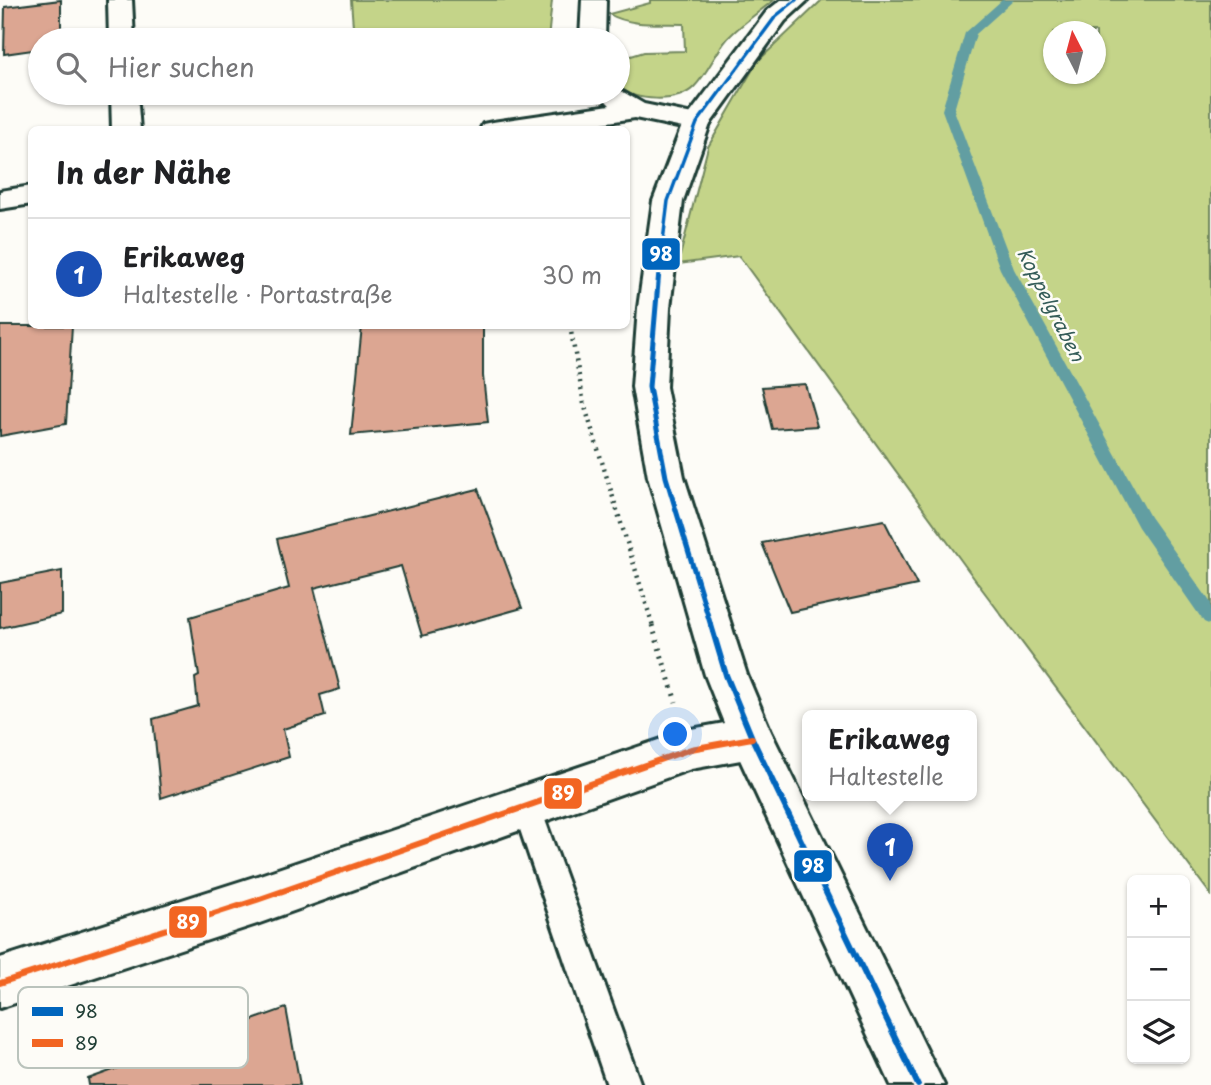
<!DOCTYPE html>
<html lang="de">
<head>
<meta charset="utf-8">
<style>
	:root { --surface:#fff; --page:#f2f2f2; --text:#202124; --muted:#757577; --line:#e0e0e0; --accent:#c8321e }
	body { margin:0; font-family:"Playpen Sans",sans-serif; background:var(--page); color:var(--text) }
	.controls { position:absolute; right:21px; bottom:21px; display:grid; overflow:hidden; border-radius:10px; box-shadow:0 2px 5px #0004 }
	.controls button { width:63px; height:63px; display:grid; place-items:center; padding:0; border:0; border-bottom:2px solid var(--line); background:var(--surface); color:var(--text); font:35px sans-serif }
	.compass { position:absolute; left:1043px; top:21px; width:63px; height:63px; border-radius:50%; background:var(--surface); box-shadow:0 2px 5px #0004; rotate:354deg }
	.you { position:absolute; left:676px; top:735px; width:24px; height:24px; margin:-18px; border:5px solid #fff; border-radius:50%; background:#1a73e8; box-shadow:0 0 0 10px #1a73e833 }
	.badge { display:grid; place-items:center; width:46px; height:46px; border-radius:50%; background:var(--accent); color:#fff; font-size:23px; font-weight:700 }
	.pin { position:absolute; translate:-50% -58px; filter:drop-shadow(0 2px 4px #0008) }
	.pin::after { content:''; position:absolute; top:37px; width:24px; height:21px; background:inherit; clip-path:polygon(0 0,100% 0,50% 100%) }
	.popup { position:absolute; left:802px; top:710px; width:175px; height:91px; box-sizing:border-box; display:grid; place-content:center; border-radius:10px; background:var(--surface); filter:drop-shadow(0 2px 5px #0005); font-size:23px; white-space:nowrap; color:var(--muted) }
	.popup b { font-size:26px; color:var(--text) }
	.popup::after { content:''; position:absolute; left:50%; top:100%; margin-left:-14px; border:14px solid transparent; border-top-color:var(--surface) }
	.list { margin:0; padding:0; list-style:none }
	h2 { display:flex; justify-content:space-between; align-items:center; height:91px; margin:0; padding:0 28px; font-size:30px }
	h2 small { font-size:23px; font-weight:400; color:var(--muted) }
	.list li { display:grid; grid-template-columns:46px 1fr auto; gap:21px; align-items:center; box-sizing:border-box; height:112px; padding:0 28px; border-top:2px solid var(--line) }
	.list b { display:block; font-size:26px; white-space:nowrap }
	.list p { margin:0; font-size:23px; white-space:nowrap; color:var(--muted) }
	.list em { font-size:23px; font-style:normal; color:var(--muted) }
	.icon { flex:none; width:38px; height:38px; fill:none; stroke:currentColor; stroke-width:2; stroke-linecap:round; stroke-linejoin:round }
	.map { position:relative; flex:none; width:1211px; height:1085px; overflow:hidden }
	.search { position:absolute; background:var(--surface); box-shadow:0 2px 5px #0004; left:28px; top:28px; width:602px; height:77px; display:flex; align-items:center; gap:18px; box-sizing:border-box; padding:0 24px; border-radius:38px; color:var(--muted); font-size:26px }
	.panel { position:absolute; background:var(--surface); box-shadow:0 2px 5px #0004; left:28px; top:126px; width:602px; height:203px; border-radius:10px }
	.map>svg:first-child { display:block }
	.green { fill:#c4d489; stroke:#72885e; stroke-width:2; fill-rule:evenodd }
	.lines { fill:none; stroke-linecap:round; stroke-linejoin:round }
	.stream { fill:#629ea2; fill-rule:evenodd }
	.building { fill:#dca692; stroke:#1f3d34; stroke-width:2 }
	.service-casing { stroke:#1f3d34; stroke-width:6 }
	.minor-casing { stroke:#1f3d34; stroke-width:6 }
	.secondary-casing { stroke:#1f3d34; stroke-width:6 }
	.path-far1 { stroke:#1f3d34; stroke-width:4.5; stroke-dasharray:2 5; stroke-linecap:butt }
	.path { stroke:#1f3d34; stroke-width:5; stroke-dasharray:2 6; stroke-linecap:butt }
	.service { fill:#fdfcf7; fill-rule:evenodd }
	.minor { fill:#fdfcf7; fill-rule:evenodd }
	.secondary { fill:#fdfcf7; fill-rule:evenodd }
	.bus-1-far2-casing { stroke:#fdfcf7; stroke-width:7 }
	.bus-1-far1-casing { stroke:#fdfcf7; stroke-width:10 }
	.bus-1-casing { stroke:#fdfcf7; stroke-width:11 }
	.bus-2-casing { stroke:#fdfcf7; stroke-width:11 }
	.bus-1-far2 { stroke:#0065bd; stroke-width:3.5 }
	.bus-1-far1 { stroke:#0065bd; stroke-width:5 }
	.bus-1 { stroke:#0065bd; stroke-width:6 }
	.bus-2 { stroke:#f26522; stroke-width:6 }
	.labels { text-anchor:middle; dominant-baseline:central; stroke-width:5; stroke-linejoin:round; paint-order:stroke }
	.water-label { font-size:19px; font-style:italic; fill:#355d59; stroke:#fdfcf7 }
	.key { fill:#fdfcf7; stroke:#bac3bc; stroke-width:2 }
	.key-label { font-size:19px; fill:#1f3d34 }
	.line-badge { stroke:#fdfcf7; stroke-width:2.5 }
	.badge-label { font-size:19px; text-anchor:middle; font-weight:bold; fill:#fff }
</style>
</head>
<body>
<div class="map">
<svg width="1211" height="1085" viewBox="0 0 1211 1085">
	<rect width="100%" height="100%" fill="#fdfcf7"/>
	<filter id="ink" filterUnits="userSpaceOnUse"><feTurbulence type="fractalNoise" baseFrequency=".0143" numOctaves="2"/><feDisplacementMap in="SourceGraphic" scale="14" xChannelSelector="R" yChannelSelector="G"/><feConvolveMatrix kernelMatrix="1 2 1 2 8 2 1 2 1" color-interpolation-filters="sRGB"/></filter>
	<g filter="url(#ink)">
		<!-- green -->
		<path class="green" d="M 351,0 L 552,0 L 548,40 L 423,37 L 403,40 L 354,40 Z
			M 650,0 L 774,0 C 759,12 741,24 728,38 C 715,53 708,73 694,87 C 677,104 635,101 618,87 L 618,60 L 644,52 L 685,51 L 684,24 C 659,23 632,27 609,14 L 650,3 Z
			M 822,0 L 1211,0 L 1211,895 L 979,585 L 739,256 L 678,264 L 708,147 L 757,62 ZM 1054,32 L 1096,32 L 1096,74 L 1054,74 Z"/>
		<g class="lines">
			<!-- stream -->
			<path class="stream" d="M 1002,0 L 1014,0 L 976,34 L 954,110 L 1014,269 L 1150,517 L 1211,603 L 1211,625 L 1204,622 L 1138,527 L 1000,269 L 942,110 L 965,33 Z"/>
		</g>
		<!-- building -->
		<path class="building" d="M 61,0 L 61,40 L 40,40 L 40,49 L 4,54 L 5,7 Z
			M 0,326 L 72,326 L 66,424 L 0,436 Z
			M 362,326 L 483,326 L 483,376 L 488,422 L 351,435 Z
			M 805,384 L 817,426 L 772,429 L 762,387 Z
			M 478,489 L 522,608 L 422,636 L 401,566 L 314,588 L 340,689 L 320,695 L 325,716 L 283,729 L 289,757 L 161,798 L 153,719 L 198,706 L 195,678 L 199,676 L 190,617 L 289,588 L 277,539 Z
			M 884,520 L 917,585 L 790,612 L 762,543 Z
			M 62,571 L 62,614 L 0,628 L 0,583 Z
			M 286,1008 L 300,1085 L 89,1085 L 88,1079 Z"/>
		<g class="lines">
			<!-- service casing -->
			<g class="service-casing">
				<path id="service" d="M 526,793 L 536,796 L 540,806 L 641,1085 L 607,1085 L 512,806 L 516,796 Z"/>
			</g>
			<!-- minor casing -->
			<g class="minor-casing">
				<path id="minor" d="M 108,0 L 132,0 L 134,40 L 109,40 Z
					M 582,0 L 606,0 L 605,40 L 580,40 Z
					M 618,89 L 644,104 L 707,117 L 711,123 L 707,129 L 697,131 L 635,118 L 555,130 L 480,130 L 483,124 L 493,122 L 610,105 L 601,96 L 603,93 L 618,93 Z
					M 111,93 L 137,93 L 140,130 L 112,130 Z
					M 32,186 L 32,204 L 0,209 L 0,191 Z
					M 752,718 L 767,724 L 774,738 L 767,752 L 752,758 L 691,769 L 257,924 L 0,1008 L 0,958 L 257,876 L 691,729 Z"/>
			</g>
			<!-- secondary casing -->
			<g class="secondary-casing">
				<path id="secondary" d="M 781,0 L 808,0 L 785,21 L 710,124 L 683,201 L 670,308 L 666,387 L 684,477 L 747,675 L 771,732 L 944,1085 L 891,1085 L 730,738 L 705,675 L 648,477 L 632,387 L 638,308 L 653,201 L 683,123 L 767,11 Z"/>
			</g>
			<!-- path-far1 -->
			<path class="path-far1" d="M 570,326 L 584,404 L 653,626"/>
			<!-- path -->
			<path class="path" d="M 652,625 L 676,702"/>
			<!-- service -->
			<use href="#service" class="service"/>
			<!-- minor -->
			<use href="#minor" class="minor"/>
			<!-- secondary -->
			<use href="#secondary" class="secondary"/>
			<!-- bus-1-far2 casing -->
			<g class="bus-1-far2-casing">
				<path id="bus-1-far2" d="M 659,273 L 668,201 L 697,123 L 776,16 L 796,0"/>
			</g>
			<!-- bus-1-far1 casing -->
			<g class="bus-1-far1-casing">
				<path id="bus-1-far1" d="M 659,271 L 649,387 L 666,477 L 711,626"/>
			</g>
			<!-- bus-1 casing -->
			<g class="bus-1-casing">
				<path id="bus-1" d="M 711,625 L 726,675 L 752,738 L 918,1085"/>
			</g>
			<!-- bus-2 casing -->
			<g class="bus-2-casing">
				<path id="bus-2" d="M 0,983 L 257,900 L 691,749 L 752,738"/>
			</g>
			<!-- bus-1-far2 -->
			<use href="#bus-1-far2" class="bus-1-far2"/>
			<!-- bus-1-far1 -->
			<use href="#bus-1-far1" class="bus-1-far1"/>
			<!-- bus-1 -->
			<use href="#bus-1" class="bus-1"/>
			<!-- bus-2 -->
			<use href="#bus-2" class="bus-2"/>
		</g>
	</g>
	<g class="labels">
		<!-- water labels -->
		<g class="water-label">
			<text transform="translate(1052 304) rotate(63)">Koppelgraben</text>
		</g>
	</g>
	<!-- legend -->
	<rect x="18" y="987" width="230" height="81" rx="10" class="key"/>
	<rect x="32" y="1007" width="31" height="9" fill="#0065bd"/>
	<rect x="32" y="1039" width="31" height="8" fill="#f26522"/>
	<g class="key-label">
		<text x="75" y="1018">98</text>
		<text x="75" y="1050">89</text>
	</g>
	<g class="line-badge">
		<rect x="641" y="237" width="40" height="34" rx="7" fill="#0065bd"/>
		<rect x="543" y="777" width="40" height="33" rx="7" fill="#f26522"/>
		<rect x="793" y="849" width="40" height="34" rx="7" fill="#0065bd"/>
		<rect x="168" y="905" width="40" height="34" rx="7" fill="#f26522"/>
	</g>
	<g class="badge-label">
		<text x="661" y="261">98</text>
		<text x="563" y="800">89</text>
		<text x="813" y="873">98</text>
		<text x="188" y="929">89</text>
	</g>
</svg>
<div class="controls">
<button>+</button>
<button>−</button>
<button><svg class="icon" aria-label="layers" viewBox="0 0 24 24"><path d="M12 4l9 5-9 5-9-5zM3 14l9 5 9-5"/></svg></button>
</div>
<svg class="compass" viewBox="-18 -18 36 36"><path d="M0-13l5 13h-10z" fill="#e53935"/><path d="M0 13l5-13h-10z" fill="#757577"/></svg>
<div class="you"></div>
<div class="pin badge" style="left:890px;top:881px;background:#1a4fb4">1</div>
<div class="popup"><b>Erikaweg</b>Haltestelle</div>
<div class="search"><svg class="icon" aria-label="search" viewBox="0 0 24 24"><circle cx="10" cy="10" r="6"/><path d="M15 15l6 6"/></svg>Hier suchen</div>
<section class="panel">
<h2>In der Nähe<small></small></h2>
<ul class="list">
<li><span class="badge" style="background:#1a4fb4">1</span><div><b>Erikaweg</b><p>Haltestelle · Portastraße</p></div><em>30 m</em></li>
</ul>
</section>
</div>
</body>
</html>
